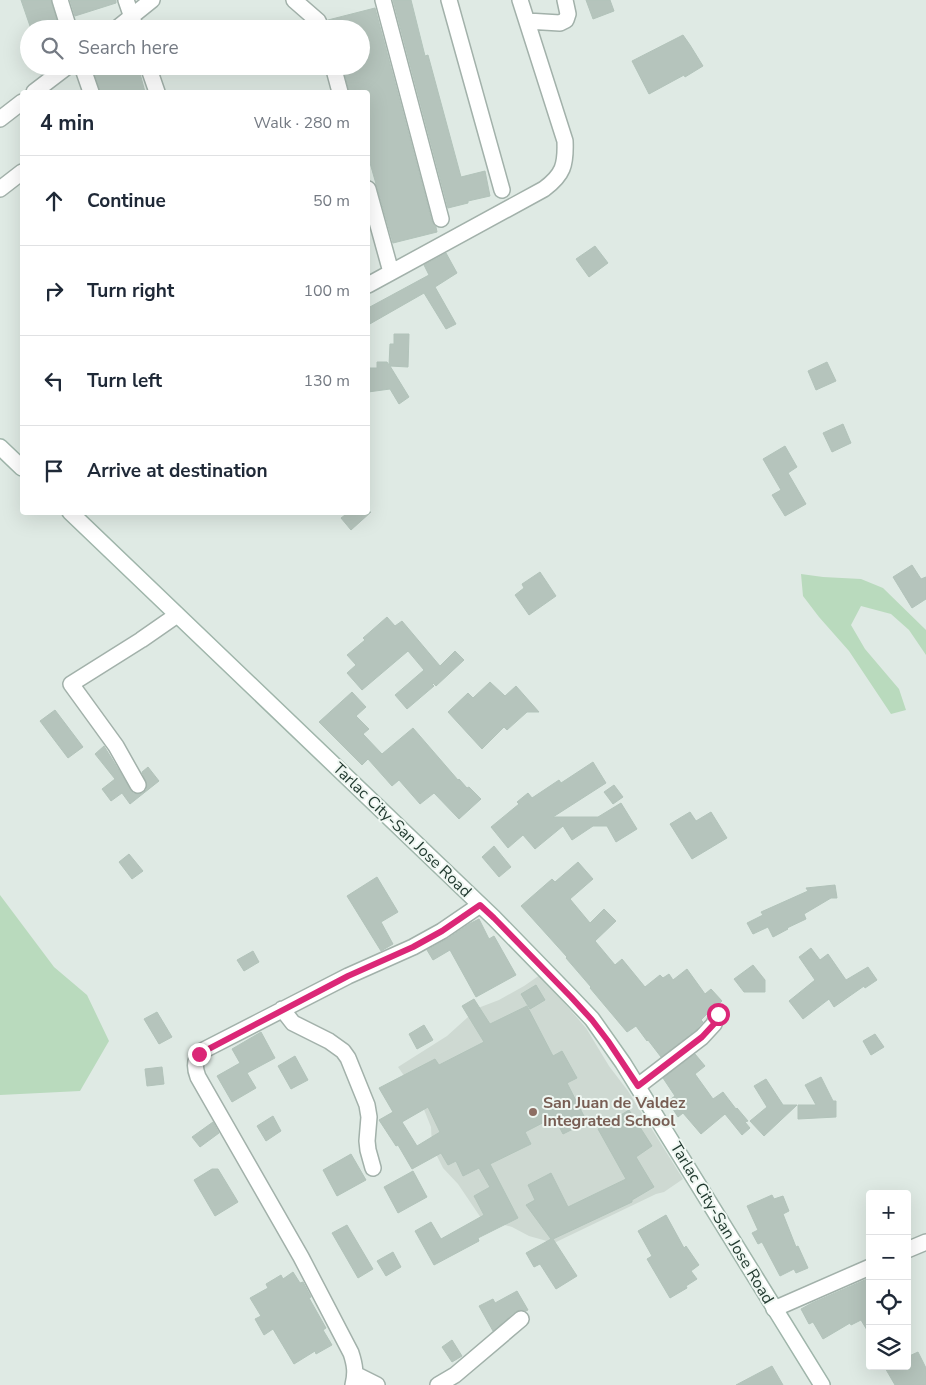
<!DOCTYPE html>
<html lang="en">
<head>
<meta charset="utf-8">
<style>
	:root { --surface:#fff; --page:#f2f2f3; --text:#1f2937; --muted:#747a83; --line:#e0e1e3 }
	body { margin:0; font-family:"Nunito Sans",sans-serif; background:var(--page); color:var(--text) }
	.controls { position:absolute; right:15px; bottom:15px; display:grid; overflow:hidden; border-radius:5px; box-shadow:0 5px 20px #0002 }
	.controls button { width:45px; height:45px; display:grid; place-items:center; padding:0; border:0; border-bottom:1px solid var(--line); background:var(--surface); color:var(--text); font:25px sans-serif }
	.stop { position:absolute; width:15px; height:15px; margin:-11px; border:4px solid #db2777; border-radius:50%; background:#fff }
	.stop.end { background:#db2777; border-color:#fff; box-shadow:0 1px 5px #0008 }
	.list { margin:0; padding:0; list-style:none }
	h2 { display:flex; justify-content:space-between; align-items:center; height:65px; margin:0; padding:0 20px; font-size:21px }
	h2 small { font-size:16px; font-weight:400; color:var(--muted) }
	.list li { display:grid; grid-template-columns:32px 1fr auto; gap:15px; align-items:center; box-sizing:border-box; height:90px; padding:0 20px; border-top:1px solid var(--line) }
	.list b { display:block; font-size:19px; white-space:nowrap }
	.list em { font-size:16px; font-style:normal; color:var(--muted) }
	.icon { flex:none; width:28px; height:28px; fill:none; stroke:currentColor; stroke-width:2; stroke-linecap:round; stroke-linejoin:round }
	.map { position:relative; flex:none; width:926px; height:1385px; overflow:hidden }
	.search { position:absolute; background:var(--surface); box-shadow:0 5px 20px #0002; left:20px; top:20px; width:350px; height:55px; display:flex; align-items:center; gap:12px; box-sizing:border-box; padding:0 18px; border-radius:28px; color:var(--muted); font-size:19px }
	.panel { position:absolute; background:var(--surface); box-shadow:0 5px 20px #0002; left:20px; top:90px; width:350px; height:425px; border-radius:5px }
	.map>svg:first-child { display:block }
	.built { fill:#ced9d2 }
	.green { fill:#b9dabd }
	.building { fill:#b5c4bc; stroke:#b2c3ba; fill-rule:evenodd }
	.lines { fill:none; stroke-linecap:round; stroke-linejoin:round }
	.street-casing { stroke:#a2b1aa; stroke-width:18 }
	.secondary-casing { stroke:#9fb5aa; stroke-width:18 }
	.street { stroke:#fff; stroke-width:15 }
	.secondary { stroke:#fff; stroke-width:15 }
	.route { stroke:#db2777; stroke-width:6 }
	.education-dot { fill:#8d6e63; stroke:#eff7f2; stroke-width:2 }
	.labels { text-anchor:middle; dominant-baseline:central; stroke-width:4; stroke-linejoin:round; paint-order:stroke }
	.street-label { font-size:16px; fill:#21392f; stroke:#eff7f2 }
	.education-label { font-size:16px; font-weight:bold; fill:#785e54; stroke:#eff7f2; text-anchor:start }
</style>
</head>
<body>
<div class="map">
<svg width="926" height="1385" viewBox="0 0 926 1385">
	<rect width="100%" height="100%" fill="#dfeae4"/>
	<!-- built -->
	<path class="built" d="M 540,975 L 586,1028 L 609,1066 L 628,1091 L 683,1179 L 664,1192 L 656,1194 L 554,1243 L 529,1236 L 512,1227 L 481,1218 L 458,1184 L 443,1168 L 432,1146 L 431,1127 L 419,1097 L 398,1067 L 447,1036 L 478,1008 L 499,1000 L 524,986 Z"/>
	<!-- green -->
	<path class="green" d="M 801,574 L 823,577 L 861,579 L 883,588 L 926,630 L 926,655 L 909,630 L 891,614 L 861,606 L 851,625 L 865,649 L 899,689 L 906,710 L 891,714 L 849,651 L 819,617 L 803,596 Z
		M 0,895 L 54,967 L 87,995 L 109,1041 L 80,1091 L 0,1095 Z"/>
	<!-- building -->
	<path class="building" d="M 21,0 L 51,0 L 57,21 L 51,23 L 53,29 L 31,29 Z
		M 70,0 L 116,0 L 116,3 L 75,16 Z
		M 393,0 L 411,0 L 425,56 L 428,55 L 461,177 L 485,171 L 490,196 L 468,201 L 468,203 L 448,208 Z
		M 586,0 L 610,0 L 614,11 L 593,19 Z
		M 375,8 L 432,221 L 436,227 L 437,232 L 393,243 L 368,156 L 368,92 L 349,92 L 343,66 L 361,66 L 361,29 L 331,29 L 328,20 Z
		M 683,35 L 690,45 L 703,66 L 685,77 L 684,75 L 649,94 L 632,61 Z
		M 92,66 L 138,66 L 145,92 L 100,92 Z
		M 595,246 L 608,263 L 589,277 L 576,259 Z
		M 446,253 L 457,273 L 435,287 L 456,324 L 446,329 L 424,293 L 368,325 L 368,308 L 429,275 L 424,265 Z
		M 394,334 L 409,334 L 408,367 L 390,366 L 409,397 L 399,404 L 390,389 L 368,392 L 368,368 L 377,368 L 377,362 L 387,362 L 389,365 L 390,344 L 394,344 Z
		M 827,362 L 836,381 L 816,390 L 808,371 Z
		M 843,424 L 851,443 L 832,452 L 823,433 Z
		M 785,446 L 797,467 L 788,473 L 806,504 L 785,516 L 772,495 L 781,490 L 763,459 Z
		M 349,512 L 371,512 L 351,530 L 341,518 Z
		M 912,565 L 921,579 L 926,577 L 926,599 L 912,608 L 893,577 Z
		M 540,572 L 556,596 L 529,615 L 515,595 L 524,588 L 522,584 Z
		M 387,617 L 395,626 L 402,621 L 440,666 L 455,651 L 464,660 L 436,686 L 433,683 L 432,684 L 434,686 L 407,709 L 395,695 L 424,670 L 408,651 L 362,690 L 347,673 L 356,665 L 347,655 L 365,640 L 363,638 Z
		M 490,682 L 505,696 L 516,686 L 539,712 L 527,712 L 507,730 L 504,727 L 482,749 L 448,712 L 468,693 L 473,698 Z
		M 352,692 L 366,707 L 356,716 L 369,729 L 363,734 L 382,754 L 413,728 L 458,780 L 459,779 L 467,788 L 469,787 L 481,799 L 459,819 L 434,793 L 420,804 L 399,780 L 392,786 L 368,759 L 362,765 L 319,722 Z
		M 55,710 L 83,747 L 68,758 L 40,721 Z
		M 104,746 L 133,793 L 138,794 L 143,793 L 146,790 L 147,785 L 142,772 L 148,767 L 159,781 L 130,804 L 122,793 L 111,801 L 102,789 L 115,779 L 95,754 Z
		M 593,762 L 606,783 L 553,817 L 598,817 L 621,803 L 637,829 L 616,842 L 607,826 L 593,826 L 572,840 L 563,826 L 535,849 L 523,835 L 508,848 L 491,827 L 519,804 L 517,802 L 528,793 L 532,798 L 559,780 L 561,783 Z
		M 614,785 L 623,797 L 613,804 L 604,792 Z
		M 690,812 L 696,821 L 711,812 L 727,838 L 692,859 L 670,824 Z
		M 494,846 L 511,867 L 499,877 L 482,857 Z
		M 129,854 L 143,871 L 132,879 L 119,862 Z
		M 578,862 L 593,879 L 570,899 L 590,923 L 604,909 L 616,921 L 595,941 L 615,965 L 622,959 L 645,987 L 660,975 L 663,978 L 669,974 L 673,980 L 687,969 L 705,994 L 711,989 L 722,1001 L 718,1005 L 712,1007 L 708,1013 L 701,1020 L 703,1022 L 696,1030 L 661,1057 L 648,1040 L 647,1041 L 636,1026 L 627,1032 L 590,988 L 591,987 L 566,958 L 567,957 L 521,906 L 552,879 L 555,882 Z
		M 377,877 L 398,912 L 381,922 L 393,944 L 381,951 L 347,896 Z
		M 835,885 L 837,898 L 831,898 L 804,914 L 806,919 L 787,928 L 788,929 L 773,937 L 768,927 L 753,934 L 747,923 L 763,915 L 761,912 L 808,891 L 806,888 Z
		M 479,919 L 489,939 L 494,936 L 516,975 L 476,997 L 450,950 L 433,960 L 427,950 L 447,939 L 469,924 Z
		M 811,948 L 820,960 L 828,954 L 846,980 L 868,967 L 877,980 L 865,988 L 864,986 L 834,1007 L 829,999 L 803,1019 L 789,1001 L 815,980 L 799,957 Z
		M 253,951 L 259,962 L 244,971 L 237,960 Z
		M 753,965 L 765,980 L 765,992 L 744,992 L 734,979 Z
		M 536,985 L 545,1000 L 530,1009 L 521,994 Z
		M 474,999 L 490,1024 L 527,1006 L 553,1056 L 562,1051 L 577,1078 L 567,1083 L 587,1122 L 563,1134 L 554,1117 L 525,1132 L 531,1144 L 490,1164 L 518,1218 L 478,1238 L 479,1241 L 434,1265 L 415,1231 L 431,1222 L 441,1239 L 484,1215 L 474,1196 L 490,1187 L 479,1168 L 463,1176 L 456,1161 L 448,1165 L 441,1153 L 412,1169 L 398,1145 L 396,1146 L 379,1120 L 393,1112 L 379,1088 L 435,1059 L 439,1065 L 484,1042 L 462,1006 ZM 428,1107 L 440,1132 L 417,1146 L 402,1122 Z
		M 157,1012 L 172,1037 L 159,1044 L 144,1019 Z
		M 424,1025 L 433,1040 L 417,1049 L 409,1034 Z
		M 261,1032 L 275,1058 L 247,1073 L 256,1088 L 232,1102 L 217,1076 L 240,1063 L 232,1049 Z
		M 875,1034 L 884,1047 L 871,1055 L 863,1041 Z
		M 695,1054 L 705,1066 L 695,1074 L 713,1099 L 723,1092 L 736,1109 L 737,1108 L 748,1121 L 745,1122 L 750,1128 L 742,1135 L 725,1114 L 701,1134 L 683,1113 L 678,1117 L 668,1101 L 675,1096 L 663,1078 Z
		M 295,1056 L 308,1080 L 291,1089 L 278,1066 Z
		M 162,1067 L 164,1084 L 147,1086 L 145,1069 Z
		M 821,1077 L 833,1101 L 836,1101 L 836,1117 L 798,1119 L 798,1105 L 816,1105 L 805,1085 Z
		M 766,1079 L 783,1105 L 797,1105 L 764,1136 L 750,1121 L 767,1107 L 754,1086 Z
		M 629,1110 L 652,1146 L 636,1157 L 654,1187 L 632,1200 L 632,1202 L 553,1239 L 577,1276 L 556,1289 L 540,1264 L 534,1267 L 526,1253 L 551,1239 L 526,1205 L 535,1200 L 528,1185 L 551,1173 L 568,1207 L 626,1179 L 598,1129 Z
		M 273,1116 L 281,1131 L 266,1141 L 257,1126 Z
		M 213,1122 L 219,1133 L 200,1147 L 192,1137 Z
		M 351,1154 L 366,1180 L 337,1196 L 323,1170 Z
		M 212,1169 L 218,1169 L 238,1202 L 215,1216 L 194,1180 Z
		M 413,1171 L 427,1197 L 398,1213 L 384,1187 Z
		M 772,1195 L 774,1199 L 783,1196 L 789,1211 L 783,1214 L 796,1247 L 798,1246 L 808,1268 L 796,1273 L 794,1269 L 780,1276 L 762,1242 L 758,1244 L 752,1233 L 758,1230 L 747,1206 Z
		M 666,1215 L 684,1248 L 686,1246 L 699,1265 L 691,1271 L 697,1279 L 686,1286 L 687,1288 L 670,1298 L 647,1259 L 652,1256 L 638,1231 Z
		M 347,1225 L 373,1269 L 358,1278 L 332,1233 Z
		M 393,1252 L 401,1267 L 386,1276 L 377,1261 Z
		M 293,1272 L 300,1283 L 303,1282 L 311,1297 L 309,1298 L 326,1328 L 323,1330 L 332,1345 L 316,1354 L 315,1351 L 294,1364 L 273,1329 L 264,1335 L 255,1319 L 261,1316 L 250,1298 L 268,1288 L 266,1284 L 281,1275 L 283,1279 Z
		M 867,1279 L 870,1284 L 870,1335 L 861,1320 L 851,1325 L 850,1323 L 823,1339 L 813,1322 L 809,1324 L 801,1309 L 812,1303 Z
		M 517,1291 L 528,1310 L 526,1311 L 520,1310 L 515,1312 L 493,1331 L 479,1306 L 493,1299 L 495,1303 Z
		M 452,1340 L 462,1356 L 452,1362 L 442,1347 Z
		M 918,1352 L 926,1368 L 926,1385 L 895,1385 L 884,1366 L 907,1366 L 907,1357 Z
		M 772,1366 L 783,1385 L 736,1385 Z"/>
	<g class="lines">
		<!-- street casing -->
		<g class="street-casing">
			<path id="street" d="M 60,0 L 69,29
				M 126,0 L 136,29
				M 294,0 L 318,21 L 322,29
				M 383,0 L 441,219
				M 449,0 L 502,190
				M 527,21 L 560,23 L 566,20 L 568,14 L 565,0
				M 116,29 L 152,0
				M 82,66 L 91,92
				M 148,66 L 157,92
				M 333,66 L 340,92
				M 34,92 L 68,66
				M 0,119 L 22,102
				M 0,189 L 22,172
				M 368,189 L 391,272
				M 368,285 L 544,189 C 563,175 566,165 565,141 L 520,0
				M 138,785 L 116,746 L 71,684 L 141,640 L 177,615
				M 282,1009 L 293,1023 L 329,1041 L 343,1051 L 348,1058 L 367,1105 L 369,1117 L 367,1141 L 368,1150 L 373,1168
				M 638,1086 L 702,1037 L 714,1024 L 718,1014
				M 907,1250 L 926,1242
				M 774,1309 L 870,1267
				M 355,1374 L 377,1385
				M 353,1385 C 356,1373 355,1365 351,1353 L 301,1257 L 198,1077 C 194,1067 194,1059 202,1051 L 348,976 L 413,947 L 442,931 L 480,905
				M 438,1385 L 455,1375 L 521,1319"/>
		</g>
		<!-- secondary casing -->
		<g class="secondary-casing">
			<path id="secondary" d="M 0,447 L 22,468
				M 70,512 L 494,918 L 571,997 L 592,1019 L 623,1063 L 822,1385"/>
		</g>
		<!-- street -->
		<use href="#street" class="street"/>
		<!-- secondary -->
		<use href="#secondary" class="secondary"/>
	</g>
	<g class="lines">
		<!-- route -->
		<path class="route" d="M 199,1054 L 348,976 L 413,947 L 442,931 L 480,905 L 494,918 L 571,997 L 592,1020 L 608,1041 L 638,1086 L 702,1037 L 714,1024 L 718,1014"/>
	</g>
	<!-- markers -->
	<circle class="education-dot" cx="533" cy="1112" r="5"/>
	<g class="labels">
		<!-- street labels -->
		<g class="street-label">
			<text transform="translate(402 830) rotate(44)">Tarlac City-San Jose Road</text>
			<text transform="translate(722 1223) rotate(59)">Tarlac City-San Jose Road</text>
		</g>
		<!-- education labels -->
		<g class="education-label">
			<text x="543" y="1103">San Juan de Valdez<tspan x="543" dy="18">Integrated School</tspan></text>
		</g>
	</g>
</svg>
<div class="controls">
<button>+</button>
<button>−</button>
<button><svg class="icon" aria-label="locate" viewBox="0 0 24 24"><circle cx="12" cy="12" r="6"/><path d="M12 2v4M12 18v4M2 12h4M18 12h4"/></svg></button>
<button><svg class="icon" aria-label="layers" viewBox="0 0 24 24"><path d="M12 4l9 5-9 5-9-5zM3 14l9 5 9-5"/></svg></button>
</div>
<div class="stop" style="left:718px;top:1014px"></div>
<div class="stop end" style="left:199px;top:1054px"></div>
<div class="search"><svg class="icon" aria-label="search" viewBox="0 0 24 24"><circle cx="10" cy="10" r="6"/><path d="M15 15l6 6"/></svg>Search here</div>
<section class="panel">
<h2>4 min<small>Walk · 280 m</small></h2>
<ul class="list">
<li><svg class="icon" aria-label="ahead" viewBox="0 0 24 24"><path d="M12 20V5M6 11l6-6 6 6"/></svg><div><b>Continue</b></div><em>50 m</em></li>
<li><svg class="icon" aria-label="right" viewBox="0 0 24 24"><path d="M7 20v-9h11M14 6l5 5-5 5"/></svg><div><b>Turn right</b></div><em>100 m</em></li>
<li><svg class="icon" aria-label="left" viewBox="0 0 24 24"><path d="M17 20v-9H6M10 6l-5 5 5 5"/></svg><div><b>Turn left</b></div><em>130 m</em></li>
<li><svg class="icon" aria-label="arrive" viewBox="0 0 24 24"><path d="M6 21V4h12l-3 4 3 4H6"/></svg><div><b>Arrive at destination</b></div></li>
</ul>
</section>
</div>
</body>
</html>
